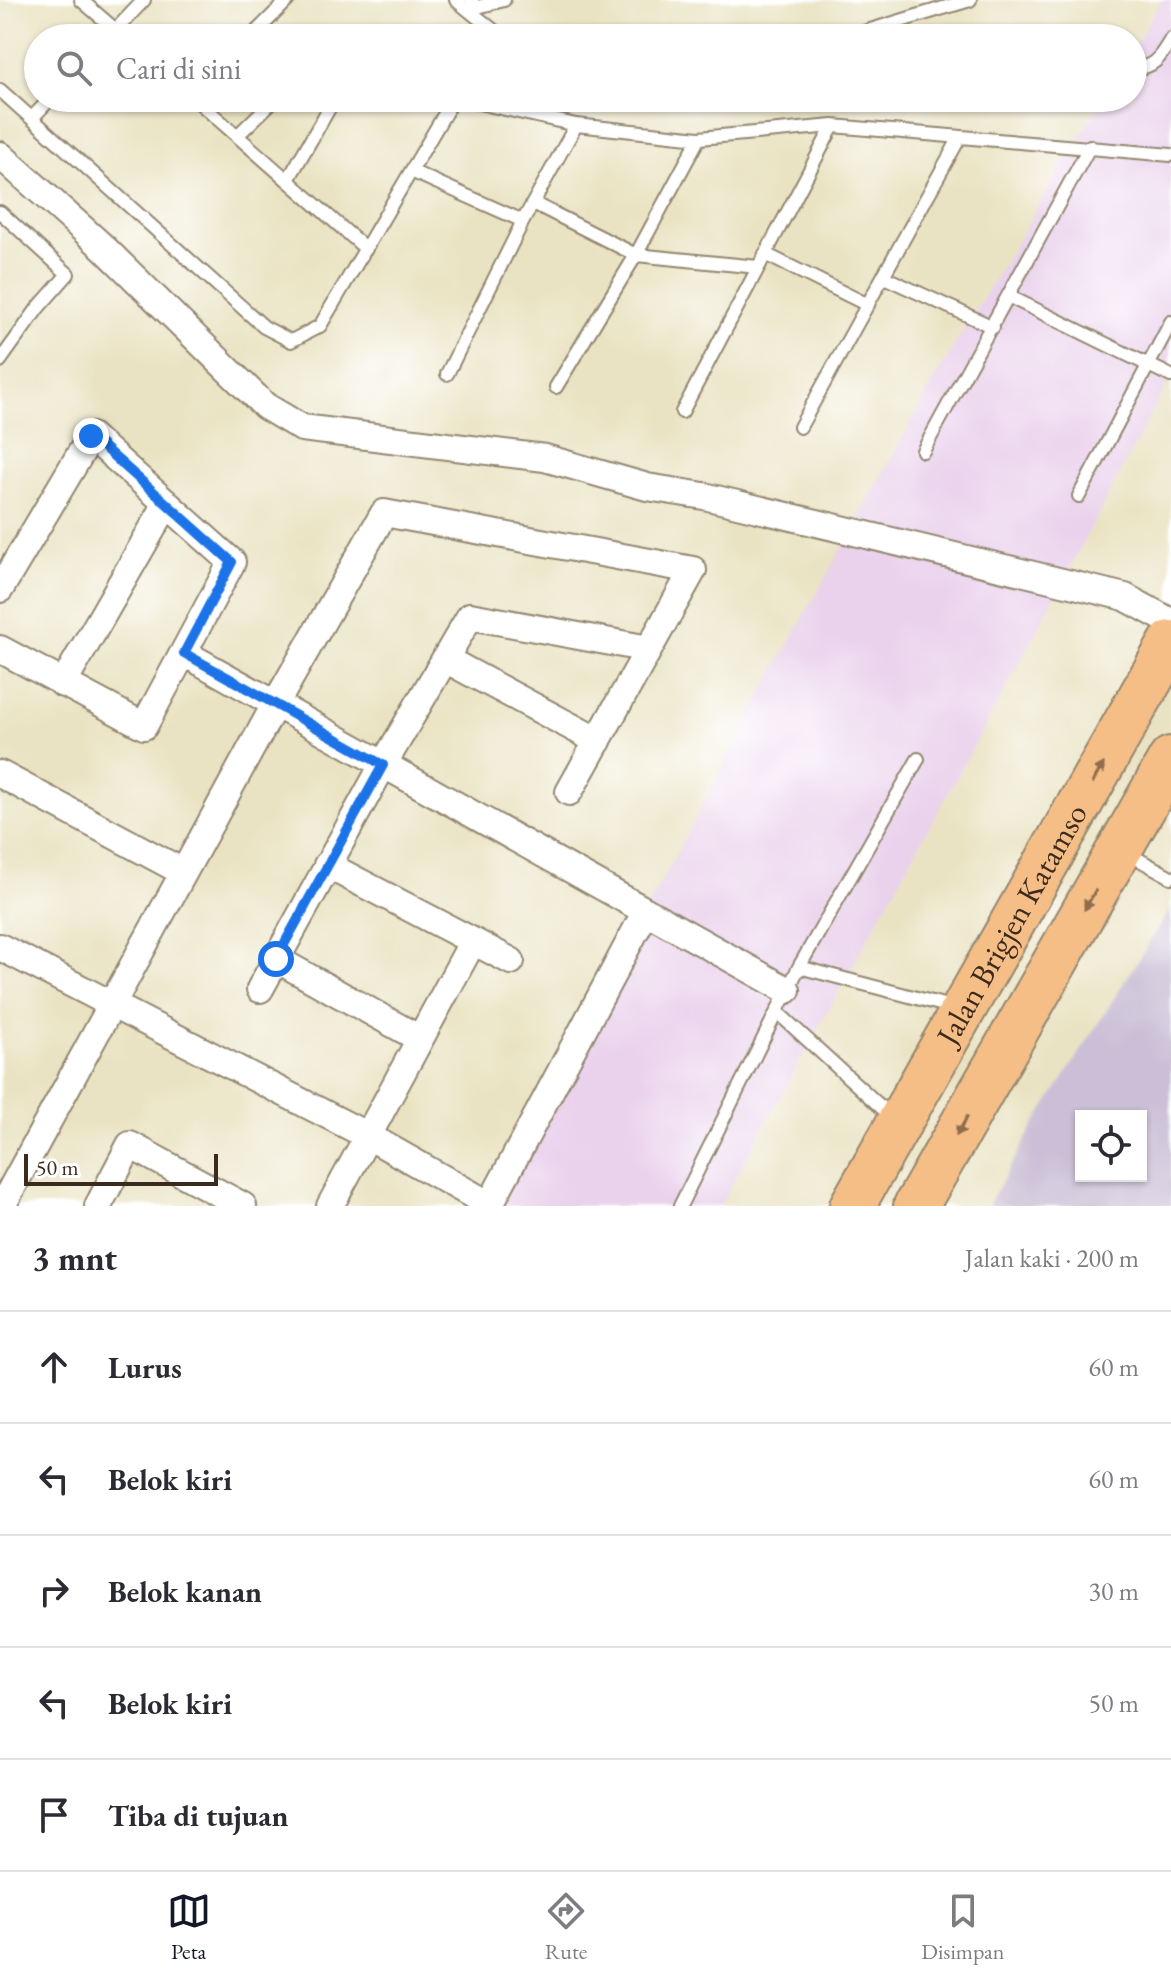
<!DOCTYPE html>
<html lang="id">
<head>
<meta charset="utf-8">
<style>
	:root { --surface:#fff; --page:#f2f2f3; --text:#2b2b33; --muted:#7c7c81; --line:#e1e1e2; --accent:#111827 }
	body { margin:0; font-family:"EB Garamond",serif; background:var(--page); color:var(--text) }
	.controls { position:absolute; right:24px; bottom:24px; display:grid; overflow:hidden; border-radius:0px; box-shadow:0 2px 6px #0004 }
	.controls button { width:72px; height:72px; display:grid; place-items:center; padding:0; border:0; border-bottom:2px solid var(--line); background:var(--surface); color:var(--text); font:40px sans-serif }
	.scale { position:absolute; left:24px; bottom:20px; width:194px; box-sizing:border-box; padding-left:8px; border:4px solid #3b2a1e; border-top:0; font-size:22px; line-height:28px; white-space:nowrap; color:#3b2a1e; -webkit-text-stroke:6px #fff; paint-order:stroke }
	.stop { position:absolute; width:24px; height:24px; margin:-18px; border:6px solid #1a73e8; border-radius:50%; background:#fff }
	.stop.end { background:#1a73e8; border-color:#fff; box-shadow:0 2px 8px #0008 }
	.list { margin:0; padding:0; list-style:none }
	h2 { display:flex; justify-content:space-between; align-items:center; height:104px; margin:0; padding:0 32px; font-size:34px }
	h2 small { font-size:26px; font-weight:400; color:var(--muted) }
	.list li { display:grid; grid-template-columns:52px 1fr auto; gap:24px; align-items:center; box-sizing:border-box; height:112px; padding:0 32px; border-top:2px solid var(--line) }
	.list b { display:block; font-size:30px; white-space:nowrap }
	.list em { font-size:26px; font-style:normal; color:var(--muted) }
	.icon { flex:none; width:44px; height:44px; fill:none; stroke:currentColor; stroke-width:2; stroke-linecap:round; stroke-linejoin:round }
	.map { position:relative; flex:none; width:1171px; height:1206px; overflow:hidden }
	.search { position:absolute; background:var(--surface); box-shadow:0 2px 6px #0004; left:24px; right:24px; top:24px; height:88px; display:flex; align-items:center; gap:20px; box-sizing:border-box; padding:0 28px; border-radius:44px; color:var(--muted); font-size:30px }
	.sheet { height:664px; background:var(--surface) }
	nav { display:flex; justify-content:space-around; align-items:center; box-sizing:border-box; height:112px; border-top:2px solid var(--line); background:var(--surface); font-size:22px; color:var(--muted) }
	nav a { display:grid; justify-items:center; gap:4px }
	nav .on { color:var(--accent) }
	.map>svg:first-child { display:block }
	.built { fill:#ead1ec }
	.industrial { fill:#cabfd6; fill-rule:evenodd }
	.lines { fill:none; stroke-linecap:round; stroke-linejoin:round }
	.lane-casing { stroke:#928670; stroke-width:16 }
	.street-casing { stroke:#928670; stroke-width:30 }
	.highway-casing { stroke:#928670; stroke-width:48 }
	.lane { stroke:#fff; stroke-width:12 }
	.street { stroke:#fff; stroke-width:26 }
	.highway { stroke:#f6be87; stroke-width:44 }
	.oneway { fill:#8f6d4d }
	.route { stroke:#1a73e8; stroke-width:10 }
	.labels { text-anchor:middle; dominant-baseline:central; stroke-width:7; stroke-linejoin:round; paint-order:stroke }
	.street-label { font-size:32px; fill:#3b2a1e; stroke:#fff }
</style>
</head>
<body>
<div class="map">
<svg width="1171" height="1206" viewBox="0 0 1171 1206">
	<rect width="100%" height="100%" fill="#fff"/>
	<filter id="ink" filterUnits="userSpaceOnUse"><feTurbulence type="fractalNoise" baseFrequency=".0125" numOctaves="2"/><feDisplacementMap in="SourceGraphic" scale="16" xChannelSelector="R" yChannelSelector="G"/><feConvolveMatrix kernelMatrix="1 2 1 2 8 2 1 2 1" color-interpolation-filters="sRGB"/></filter>
	<filter id="wash" filterUnits="userSpaceOnUse"><feTurbulence type="fractalNoise" baseFrequency=".006" numOctaves="4" result="noise"/><feDisplacementMap in="SourceGraphic" scale="32" xChannelSelector="R" yChannelSelector="G"/><feGaussianBlur stdDeviation="1.8" result="paint"/><feColorMatrix in="noise" values="0 0 0 0 0 0 0 0 0 0 0 0 0 0 0 0 0 1.4 0 .05"/><feComposite in="paint" operator="in"/></filter>
	<g filter="url(#wash)">
		<rect width="100%" height="100%" fill="#eae3c3"/>
		<!-- built -->
		<path class="built" d="M 1162,0 L 1171,0 L 1171,376 L 1018,666 L 720,1206 L 487,1206 L 808,609 L 941,368 L 1103,98 L 1133,98 L 1133,48 Z"/>
		<!-- industrial -->
		<path class="industrial" d="M 1171,908 L 1171,1206 L 988,1206 L 1036,1122 ZM 1081,1116 L 1141,1116 L 1141,1176 L 1081,1176 Z"/>
	</g>
	<g filter="url(#ink)">
		<g class="lines">
			<!-- lane casing -->
			<g class="lane-casing">
				<path id="lane" d="M 81,0 L 125,38
					M 456,0 L 503,38
					M 472,0 L 470,9 L 504,0
					M 108,38 L 144,0
					M 250,38 L 288,0
					M 844,38 L 970,0
					M 1133,68 C 1154,69 1161,56 1171,39
					M 0,90 L 264,327 L 291,341 L 320,326 L 454,98
					M 194,98 L 366,249
					M 457,98 L 576,125 L 699,138 L 833,126 L 1171,155
					M 32,118 L 51,98
					M 237,136 L 276,98
					M 411,171 L 523,221
					M 288,180 L 335,98
					M 533,203 L 636,255 L 758,267
					M 0,212 L 68,274 L 38,308 L 0,361
					M 765,254 L 868,305
					M 884,277 L 993,327
					M 1010,297 L 1171,376
					M 447,374 L 523,221 L 576,125
					M 556,387 L 636,255 L 699,138
					M 682,412 L 833,126
					M 800,427 L 960,137
					M 923,451 L 1090,146
					M 1079,496 L 1171,322
					M 1125,852 L 1171,877
					M 799,967 L 955,1008
					M 777,1012 L 893,1118
					M 680,1206 L 799,967 L 918,759"/>
			</g>
			<!-- street casing -->
			<g class="street-casing">
				<path id="street" d="M 0,155 L 104,248 L 265,406 L 302,428 L 545,458 L 647,487 L 704,496 L 1125,597 L 1171,622
					M 0,589 L 91,436 L 232,562 L 144,726 L 0,649
					M 184,653 L 787,990
					M 445,659 L 598,741
					M 63,684 L 166,505
					M 0,774 L 183,872
					M 327,865 L 511,961
					M 0,947 L 368,1136 L 492,1206
					M 276,959 L 420,1039
					M 260,989 L 383,765 L 470,616 L 649,649
					M 2,1206 L 276,703 L 384,513 L 693,570 L 569,792
					M 98,1206 L 130,1145 L 243,1206
					M 330,1206 L 473,941
					M 489,1206 L 646,911"/>
			</g>
			<!-- highway casing -->
			<g class="highway-casing">
				<g id="highway">
					<path id="s1" d="M 852,1206 L 1171,643"/>
					<path d="M 916,1206 L 1171,759"/>
				</g>
			</g>
			<!-- lane -->
			<use href="#lane" class="lane"/>
			<!-- street -->
			<use href="#street" class="street"/>
			<!-- highway -->
			<use href="#highway" class="highway"/>
		</g>
		<!-- one-way arrows -->
		<defs><path id="oneway-solid" d="M-6-.8H1V-3.2L6.5 0L1 3.2V.8H-6Z" transform="scale(2)"/></defs>
		<g class="oneway">
			<use href="#oneway-solid" transform="translate(1098 773) rotate(-60)"/>
			<use href="#oneway-solid" transform="translate(1090 900) rotate(120)"/>
			<use href="#oneway-solid" transform="translate(962 1126) rotate(120)"/>
		</g>
	</g>
	<g class="lines" filter="url(#ink)">
		<!-- route -->
		<path class="route" d="M 91,436 L 232,562 L 184,653 L 383,765 L 276,959"/>
	</g>
	<g class="labels">
		<!-- street labels -->
		<g class="street-label">
			<text stroke="none"><textPath href="#s1" startOffset="324">Jalan Brigjen Katamso</textPath></text>
		</g>
	</g>
</svg>
<div class="controls">
<button><svg class="icon" aria-label="locate" viewBox="0 0 24 24"><circle cx="12" cy="12" r="6"/><path d="M12 2v4M12 18v4M2 12h4M18 12h4"/></svg></button>
</div>
<div class="scale">50 m</div>
<div class="stop" style="left:276px;top:959px"></div>
<div class="stop end" style="left:91px;top:436px"></div>
<div class="search"><svg class="icon" aria-label="search" viewBox="0 0 24 24"><circle cx="10" cy="10" r="6"/><path d="M15 15l6 6"/></svg>Cari di sini</div>
</div>
<section class="sheet">
<h2>3 mnt<small>Jalan kaki · 200 m</small></h2>
<ul class="list">
<li><svg class="icon" aria-label="ahead" viewBox="0 0 24 24"><path d="M12 20V5M6 11l6-6 6 6"/></svg><div><b>Lurus</b></div><em>60 m</em></li>
<li><svg class="icon" aria-label="left" viewBox="0 0 24 24"><path d="M17 20v-9H6M10 6l-5 5 5 5"/></svg><div><b>Belok kiri</b></div><em>60 m</em></li>
<li><svg class="icon" aria-label="right" viewBox="0 0 24 24"><path d="M7 20v-9h11M14 6l5 5-5 5"/></svg><div><b>Belok kanan</b></div><em>30 m</em></li>
<li><svg class="icon" aria-label="left" viewBox="0 0 24 24"><path d="M17 20v-9H6M10 6l-5 5 5 5"/></svg><div><b>Belok kiri</b></div><em>50 m</em></li>
<li><svg class="icon" aria-label="arrive" viewBox="0 0 24 24"><path d="M6 21V4h12l-3 4 3 4H6"/></svg><div><b>Tiba di tujuan</b></div></li>
</ul>
</section>
<nav>
<a class="on"><svg class="icon" aria-label="map" viewBox="0 0 24 24"><path d="M3 6l6-2 6 2 6-2v14l-6 2-6-2-6 2zM9 4v14M15 6v14"/></svg>Peta</a>
<a><svg class="icon" aria-label="directions" viewBox="0 0 24 24"><path d="M12 3l9 9-9 9-9-9zM9 14v-3h6M13 9l2 2-2 2"/></svg>Rute</a>
<a><svg class="icon" aria-label="saved" viewBox="0 0 24 24"><path d="M7 4h10v16l-5-4-5 4z"/></svg>Disimpan</a>
</nav>
</body>
</html>
